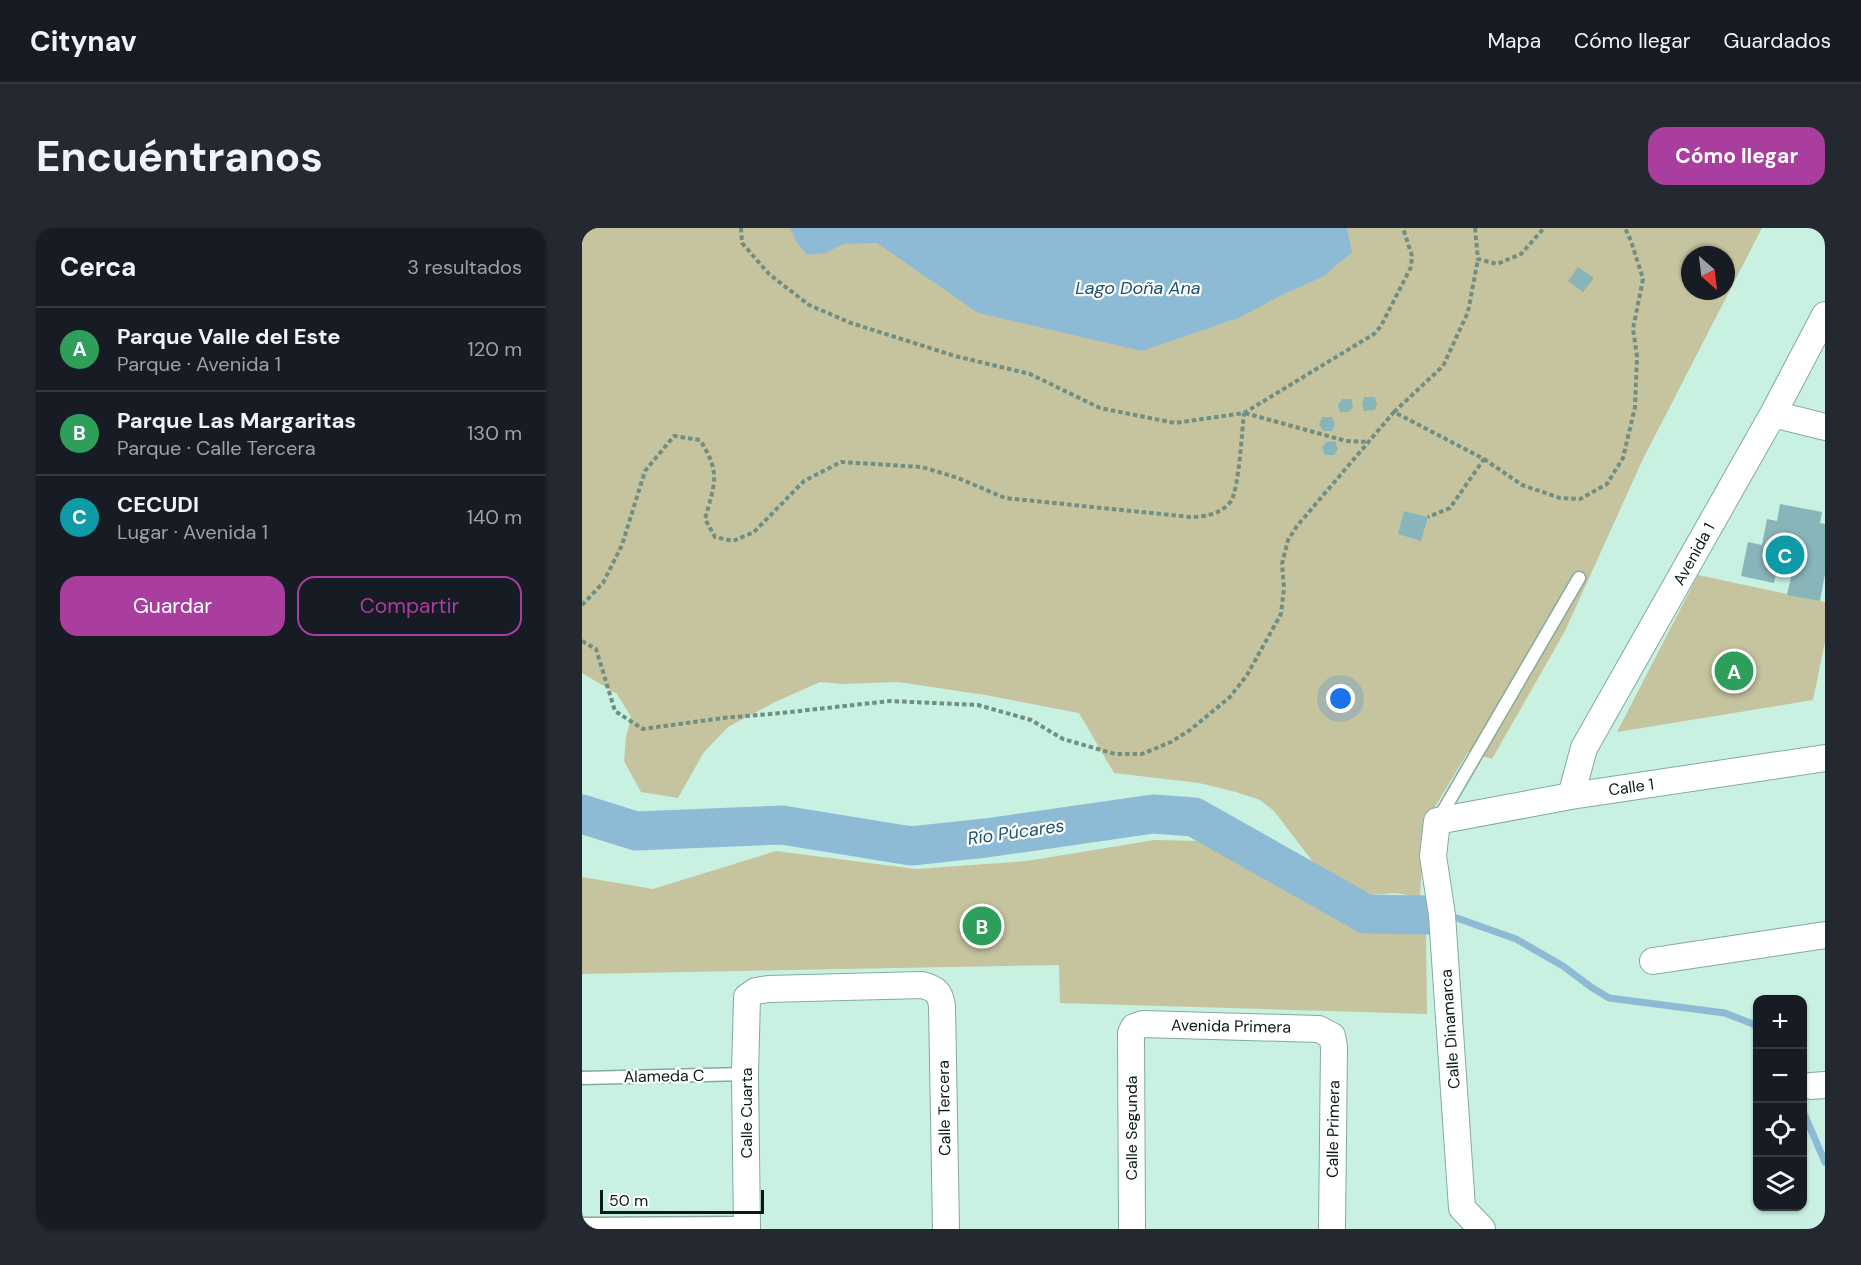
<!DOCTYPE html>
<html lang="es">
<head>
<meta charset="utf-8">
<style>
	:root { --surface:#171b24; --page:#242831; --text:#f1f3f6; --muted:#9ea1a6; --line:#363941; --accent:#aa3e9e }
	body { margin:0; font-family:"DM Sans",sans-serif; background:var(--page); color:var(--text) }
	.controls { position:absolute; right:18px; bottom:18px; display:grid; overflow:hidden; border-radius:12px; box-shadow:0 2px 4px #0004 }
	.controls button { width:54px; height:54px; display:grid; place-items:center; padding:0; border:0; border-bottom:2px solid var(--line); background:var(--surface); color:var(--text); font:30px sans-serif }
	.compass { position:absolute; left:1099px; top:18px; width:54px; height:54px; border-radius:50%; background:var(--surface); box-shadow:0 2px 4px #0004; rotate:152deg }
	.scale { position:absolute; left:18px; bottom:15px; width:164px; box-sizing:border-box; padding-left:6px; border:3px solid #0a1a14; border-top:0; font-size:16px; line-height:21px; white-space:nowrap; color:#0a1a14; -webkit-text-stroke:4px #fff; paint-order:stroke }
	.you { position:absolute; left:759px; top:471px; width:21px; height:21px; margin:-15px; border:4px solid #fff; border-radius:50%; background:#1a73e8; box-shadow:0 0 0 9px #1a73e833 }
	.badge { display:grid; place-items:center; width:39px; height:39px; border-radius:50%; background:var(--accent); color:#fff; font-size:20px; font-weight:700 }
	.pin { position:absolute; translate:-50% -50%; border:3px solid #fff; box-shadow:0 2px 6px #0006 }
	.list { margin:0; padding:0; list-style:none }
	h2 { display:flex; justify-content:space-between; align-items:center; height:78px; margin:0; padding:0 24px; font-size:26px }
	h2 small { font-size:20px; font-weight:400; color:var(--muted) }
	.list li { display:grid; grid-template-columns:39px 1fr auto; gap:18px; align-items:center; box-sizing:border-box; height:84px; padding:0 24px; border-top:2px solid var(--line) }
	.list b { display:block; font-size:22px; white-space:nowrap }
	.list p { margin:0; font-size:20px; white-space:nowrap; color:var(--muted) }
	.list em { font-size:20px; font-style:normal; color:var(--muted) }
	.actions { display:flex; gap:12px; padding:18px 24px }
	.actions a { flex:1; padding:14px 0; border:2px solid var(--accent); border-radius:18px; text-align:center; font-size:21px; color:var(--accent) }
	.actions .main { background:var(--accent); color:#fff }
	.icon { flex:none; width:33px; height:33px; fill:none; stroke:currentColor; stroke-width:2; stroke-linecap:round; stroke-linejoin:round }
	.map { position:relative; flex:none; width:1243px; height:1001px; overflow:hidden; border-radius:18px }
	header { display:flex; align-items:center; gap:36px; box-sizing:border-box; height:84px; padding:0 30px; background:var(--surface); border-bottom:2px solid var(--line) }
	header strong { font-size:28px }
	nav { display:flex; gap:33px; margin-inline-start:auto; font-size:21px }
	.intro { display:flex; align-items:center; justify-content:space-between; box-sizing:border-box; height:144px; padding:0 36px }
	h1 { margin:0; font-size:42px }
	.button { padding:15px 27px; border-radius:18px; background:var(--accent); color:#fff; font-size:21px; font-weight:700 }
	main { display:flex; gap:36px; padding:0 36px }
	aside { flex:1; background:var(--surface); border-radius:18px; box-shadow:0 2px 4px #0004 }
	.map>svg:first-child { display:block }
	.green { fill:#c6c49f; fill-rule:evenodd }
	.water { fill:#8dbbd6 }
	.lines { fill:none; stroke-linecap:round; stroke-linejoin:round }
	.stream { stroke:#8dbbd6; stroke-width:7 }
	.river { stroke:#8dbbd6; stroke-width:39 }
	.building { fill:#88b5b9 }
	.service-casing { stroke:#83ab9c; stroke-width:15 }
	.minor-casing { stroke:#83ab9c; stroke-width:28 }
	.path { stroke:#718e83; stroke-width:4; stroke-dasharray:4.5 3; stroke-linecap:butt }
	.service { stroke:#fff; stroke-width:12 }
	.minor { stroke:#fff; stroke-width:26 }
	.labels { text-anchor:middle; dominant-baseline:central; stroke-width:4.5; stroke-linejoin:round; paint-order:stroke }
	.street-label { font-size:16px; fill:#0a1a14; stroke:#fff }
	.water-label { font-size:18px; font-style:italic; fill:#1a516e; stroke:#fff }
</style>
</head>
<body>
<header>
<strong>Citynav</strong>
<nav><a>Mapa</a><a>Cómo llegar</a><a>Guardados</a></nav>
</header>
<div class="intro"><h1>Encuéntranos</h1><a class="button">Cómo llegar</a></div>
<main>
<aside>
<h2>Cerca<small>3 resultados</small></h2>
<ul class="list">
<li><span class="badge" style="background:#2e9e5b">A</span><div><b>Parque Valle del Este</b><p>Parque · Avenida 1</p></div><em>120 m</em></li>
<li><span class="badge" style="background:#2e9e5b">B</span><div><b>Parque Las Margaritas</b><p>Parque · Calle Tercera</p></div><em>130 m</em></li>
<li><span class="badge" style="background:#0f9aa8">C</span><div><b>CECUDI</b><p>Lugar · Avenida 1</p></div><em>140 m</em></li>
</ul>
<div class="actions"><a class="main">Guardar</a><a>Compartir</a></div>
</aside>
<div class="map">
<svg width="1243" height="1001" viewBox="0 0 1243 1001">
	<rect width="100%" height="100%" fill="#c8f1e1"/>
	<!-- green -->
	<path class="green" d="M 0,0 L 1180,0 L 1061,231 L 983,403 L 910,531 L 886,524 L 842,597 L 838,669 L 813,665 L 788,667 L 734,638 L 692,583 L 678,572 L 654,564 L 617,555 L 532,545 L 497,485 L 403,467 L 316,454 L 260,456 L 238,454 L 193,474 L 146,499 L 122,524 L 96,570 L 59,564 L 42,533 L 44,509 L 49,489 L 35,466 L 0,445 ZM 1108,27 L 1144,27 L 1144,63 L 1108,63 Z
		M 1116,347 L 1243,374 L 1243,414 L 1231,472 L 1035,504 Z
		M 572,612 L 623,613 L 758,689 L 844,706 L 845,786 L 478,775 L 477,737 L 0,746 L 0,649 L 71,661 L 194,623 L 334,641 L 445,633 Z"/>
	<!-- water -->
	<path class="water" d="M 208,0 L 765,0 L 770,24 L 742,48 L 702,66 L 656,90 L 560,123 L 396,85 L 295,15 L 262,16 L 243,25 L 225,27 L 215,15 Z"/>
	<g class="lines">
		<!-- stream -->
		<path class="stream" d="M 872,689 L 934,711 L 981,738 L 1009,759 L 1027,770 L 1143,785 L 1176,798
			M 1220,881 L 1243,934"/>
		<!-- river -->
		<path class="river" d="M 0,586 L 54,603 L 200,597 L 329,618 L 404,610 L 571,586 L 612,589 L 784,686 L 846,687"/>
	</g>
	<!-- building -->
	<path class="building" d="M 996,39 L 1012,50 L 1001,64 L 986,53 Z
		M 782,169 L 793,169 L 795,176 L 793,182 L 782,183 L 780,176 Z
		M 760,171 L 769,171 L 771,179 L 767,184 L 758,184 L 756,177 Z
		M 740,189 L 750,189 L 753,196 L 750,203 L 741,203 L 737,196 Z
		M 753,213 L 756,221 L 752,227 L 743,227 L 740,220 L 744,214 Z
		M 1198,276 L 1240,284 L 1238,295 L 1243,296 L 1243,346 L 1238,373 L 1205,367 L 1211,340 L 1196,337 L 1192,355 L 1159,348 L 1166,314 L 1180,317 L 1185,291 L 1195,293 Z
		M 822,283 L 846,289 L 839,313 L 816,306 Z"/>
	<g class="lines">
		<!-- service casing -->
		<g class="service-casing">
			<path id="service" d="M 856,592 L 997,350
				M 0,850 L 163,846
				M 1,996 L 165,995"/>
		</g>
		<!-- minor casing -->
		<g class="minor-casing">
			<path id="minor" d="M 1191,186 L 1243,199
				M 989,568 L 1002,520 L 1191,186 L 1243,87
				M 1071,733 L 1243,707
				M 1229,858 L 1243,857
				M 165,1001 L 163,846 L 165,769 L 174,763 L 186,761 L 340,757 C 354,761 358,764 360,778 L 364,1001
				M 550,1001 L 549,805 L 552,799 L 561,796 L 737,801 L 750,808 L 752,819 L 750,1001
				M 900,1001 L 880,980 L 860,687 L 851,628 L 855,593 L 989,568 L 1243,530"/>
		</g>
		<!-- path -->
		<path class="path" d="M 159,0 L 160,15 L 187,46 L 227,77 L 269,95 L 373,128 L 448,146 L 518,180 L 593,195 L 662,185 L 792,106 L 799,98 L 829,39 L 830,28 L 821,0
			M 893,0 L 896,31 L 915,36 L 939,26 L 962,0
			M 812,184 L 861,138 L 886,84 L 896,31
			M 663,185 L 764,213 L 787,214
			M 902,231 L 940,257 L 978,270 L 998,271 L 1025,256 L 1041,230 L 1053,179 L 1055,128 L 1051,101 L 1061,51 L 1049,13 L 1043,0
			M 0,377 L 21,355 L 40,317 L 63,243 L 92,208 L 118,212 C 139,245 133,255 123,291 L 133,309 L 151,313 L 172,304 L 222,253 L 259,234 L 340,239 L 376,250 L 423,270 L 608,289 C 622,289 640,286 649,273 C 657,260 660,202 662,185
			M 0,413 L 14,421 L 33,483 L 61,501 L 141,490 L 199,485 L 308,473 L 396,477 L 449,492 L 481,511 L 533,526 L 560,526 L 589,514 L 608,502 L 648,469 L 665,447 L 699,386 L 702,360 L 700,336 L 706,312 L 715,298 L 812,184 L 902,231 L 868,280 L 846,289"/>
		<!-- service -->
		<use href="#service" class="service"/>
		<!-- minor -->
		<use href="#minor" class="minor"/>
	</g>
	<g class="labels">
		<!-- street labels -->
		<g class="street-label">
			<text transform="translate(1112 326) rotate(-61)">Avenida 1</text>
			<text transform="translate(1049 559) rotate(-8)">Calle 1</text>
			<text transform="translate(649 798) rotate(1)">Avenida Primera</text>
			<text transform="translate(868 801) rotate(-94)">Calle Dinamarca</text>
			<text transform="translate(82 848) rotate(-1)">Alameda C</text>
			<text transform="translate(362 880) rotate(-91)">Calle Tercera</text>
			<text transform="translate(164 885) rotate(-90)">Calle Cuarta</text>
			<text transform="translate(549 900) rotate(-90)">Calle Segunda</text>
			<text transform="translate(751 901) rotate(-89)">Calle Primera</text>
		</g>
		<!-- water labels -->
		<g class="water-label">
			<text x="556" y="60">Lago Doña Ana</text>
			<text transform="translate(434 604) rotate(-8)">Río Púcares</text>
		</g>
	</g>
</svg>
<div class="controls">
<button>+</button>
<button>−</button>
<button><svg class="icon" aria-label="locate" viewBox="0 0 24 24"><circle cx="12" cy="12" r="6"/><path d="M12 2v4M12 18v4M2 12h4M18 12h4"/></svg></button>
<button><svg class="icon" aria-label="layers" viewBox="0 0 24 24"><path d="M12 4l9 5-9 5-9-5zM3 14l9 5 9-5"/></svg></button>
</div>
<svg class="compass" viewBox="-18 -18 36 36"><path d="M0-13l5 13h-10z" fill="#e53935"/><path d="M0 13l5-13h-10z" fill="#9ea1a6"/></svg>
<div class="scale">50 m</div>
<div class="you"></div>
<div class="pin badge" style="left:1152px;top:443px;background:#2e9e5b">A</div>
<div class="pin badge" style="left:400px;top:698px;background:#2e9e5b">B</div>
<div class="pin badge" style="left:1203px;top:327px;background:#0f9aa8">C</div>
</div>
</main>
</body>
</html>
